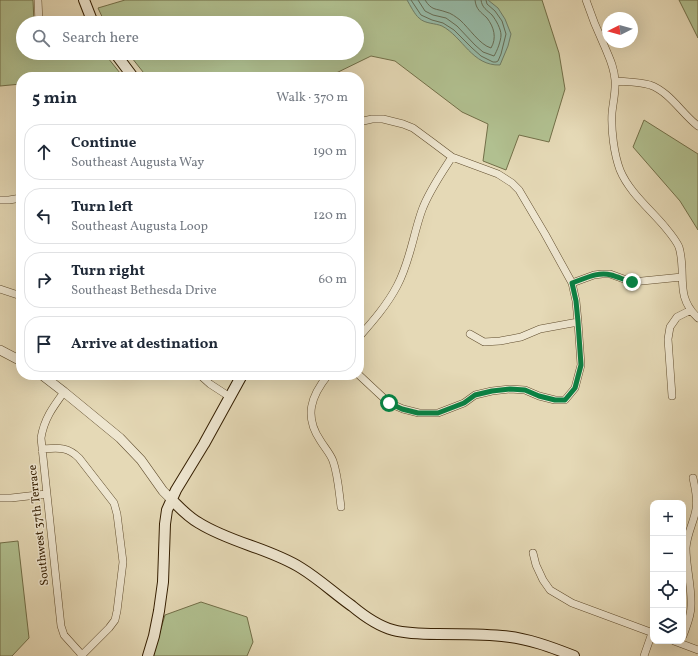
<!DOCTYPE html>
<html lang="en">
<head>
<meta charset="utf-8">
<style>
	:root { --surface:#fff; --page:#f6f6f7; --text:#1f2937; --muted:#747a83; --line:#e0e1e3 }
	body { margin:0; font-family:Vollkorn,serif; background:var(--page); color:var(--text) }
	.controls { position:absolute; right:12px; bottom:12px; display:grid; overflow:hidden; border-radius:8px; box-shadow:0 4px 16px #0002 }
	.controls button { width:36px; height:36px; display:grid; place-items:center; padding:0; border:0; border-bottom:1px solid var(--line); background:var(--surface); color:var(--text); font:20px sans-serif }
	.compass { position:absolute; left:602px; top:12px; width:36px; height:36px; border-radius:50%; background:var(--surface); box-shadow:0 4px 16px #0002; rotate:264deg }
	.stop { position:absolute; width:12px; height:12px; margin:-9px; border:3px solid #0b8043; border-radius:50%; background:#fff }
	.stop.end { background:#0b8043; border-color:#fff; box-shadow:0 1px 4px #0008 }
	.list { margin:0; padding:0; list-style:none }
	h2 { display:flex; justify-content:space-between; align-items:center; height:52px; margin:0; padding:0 16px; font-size:17px }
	h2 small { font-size:13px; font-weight:400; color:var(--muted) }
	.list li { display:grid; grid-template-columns:26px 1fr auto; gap:12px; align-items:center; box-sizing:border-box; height:56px; margin:0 8px 8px; padding:0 8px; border:1px solid var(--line); border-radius:16px }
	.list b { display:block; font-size:15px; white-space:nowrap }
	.list p { margin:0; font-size:13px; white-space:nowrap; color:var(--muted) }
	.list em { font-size:13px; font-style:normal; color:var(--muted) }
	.icon { flex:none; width:22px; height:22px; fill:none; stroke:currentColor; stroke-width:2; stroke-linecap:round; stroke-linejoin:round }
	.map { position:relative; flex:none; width:698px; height:656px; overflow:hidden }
	.search { position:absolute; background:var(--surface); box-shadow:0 4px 16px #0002; left:16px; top:16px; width:348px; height:44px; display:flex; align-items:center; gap:10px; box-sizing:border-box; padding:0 14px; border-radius:22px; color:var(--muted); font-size:15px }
	.panel { position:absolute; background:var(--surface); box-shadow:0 4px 16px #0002; left:16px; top:72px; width:348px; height:308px; border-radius:16px }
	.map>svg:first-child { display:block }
	.green { fill:#b1c090; stroke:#726f48 }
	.water { fill:#97bba8; stroke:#6f7c65 }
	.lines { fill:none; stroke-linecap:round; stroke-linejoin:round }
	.shore { stroke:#666c54; stroke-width:1 }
	.minor-casing { stroke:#604d2e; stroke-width:8 }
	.tertiary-casing { stroke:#604d2e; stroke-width:10 }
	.secondary-casing { stroke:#341e00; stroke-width:12 }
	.minor { stroke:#eee6d0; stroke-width:7 }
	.tertiary { stroke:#eee6d0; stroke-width:9 }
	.secondary { stroke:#eee6d0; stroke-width:10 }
	.route { stroke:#0b8043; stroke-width:5 }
	.labels { text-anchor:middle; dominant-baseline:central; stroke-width:3; stroke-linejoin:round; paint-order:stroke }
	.street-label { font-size:12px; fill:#341e00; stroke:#eee6d0 }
</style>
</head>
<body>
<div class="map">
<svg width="698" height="656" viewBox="0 0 698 656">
	<rect width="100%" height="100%" fill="#e5d9b6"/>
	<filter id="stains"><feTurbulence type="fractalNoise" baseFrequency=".005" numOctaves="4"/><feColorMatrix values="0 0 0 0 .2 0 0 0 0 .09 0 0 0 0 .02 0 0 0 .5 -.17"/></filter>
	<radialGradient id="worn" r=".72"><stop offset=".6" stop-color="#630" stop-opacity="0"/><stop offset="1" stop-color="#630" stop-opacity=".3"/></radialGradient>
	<!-- green -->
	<path class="green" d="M 0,0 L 33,0 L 34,23 L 23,23 L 23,53 L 104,53 L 120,73 L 85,77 L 21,77 L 21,84 L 0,86 Z
		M 125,0 L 542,0 L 559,53 L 565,89 L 549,142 L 519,135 L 506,170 L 483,161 L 488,124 L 462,112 L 395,61 L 371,56 L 328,77 L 147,77 L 128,53 L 357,53 L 357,23 L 105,23 L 98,8 Z
		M 679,0 L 698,0 L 698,38 Z
		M 644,120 L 698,154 L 698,230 L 680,201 L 633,147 Z
		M 18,541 L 29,638 L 12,656 L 0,656 L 0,543 Z
		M 201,602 L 247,617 L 253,642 L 247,656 L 153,656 L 165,615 Z"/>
	<!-- water -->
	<path class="water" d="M 407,0 L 488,0 L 498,8 L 505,19 L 511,34 L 508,46 L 500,65 C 472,66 463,37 442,26 C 435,23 425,24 419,18 C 415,15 410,5 407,0 Z"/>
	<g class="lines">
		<!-- shore -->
		<path class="shore" d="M 411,0 L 421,15 L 432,20 L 443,23 L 454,30 L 472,48 L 481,56 L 493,62 L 496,62 L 498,61 L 501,54 L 506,34 L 502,21 L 495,11 L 487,4 L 486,0
			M 418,0 L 425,11 L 433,15 L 446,18 L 457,26 L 475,45 L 483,52 L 494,56 C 497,51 501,41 501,35 C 501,29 496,20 492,15 C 487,10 482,8 481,0
			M 425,0 C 432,11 435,8 446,12 C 451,13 456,17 460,20 C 469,28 480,45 491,48 C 497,38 494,27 487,18 C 481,12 476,10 475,0"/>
		<!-- minor casing -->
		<g class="minor-casing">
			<path id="minor" d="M 38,0 L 39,23
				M 586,0 C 591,15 597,30 604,45 C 609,57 614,66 615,80 C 616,91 613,102 612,113 C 611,130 614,154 620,170 C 629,192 650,209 665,227 C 670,233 676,240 679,247 C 687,274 674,296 698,318
				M 615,81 C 627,82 639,82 650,85 C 670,92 682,114 698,126
				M 0,200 L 9,200 L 21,198
				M 572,283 L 594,275 L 602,274 L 610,274 L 632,282 L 682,277
				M 0,289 L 21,296
				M 470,334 L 484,342 L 500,341 L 521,337 L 540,329 L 578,322
				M 359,337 C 373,321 387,305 397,286 C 410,262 413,235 422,210 C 429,191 441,174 452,157
				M 200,375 L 210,384 L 230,397
				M 328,375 C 311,396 304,416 320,440 C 324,447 330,453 333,461 C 338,475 339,492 341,507
				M 359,375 L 389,403 L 403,409 L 419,413 L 438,413 L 464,403 L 475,395 L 492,391 L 510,389 L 525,390 L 539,396 L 555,400 L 565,400 L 575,388 L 581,365 L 578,322 L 576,301 L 572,283 L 545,234 L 519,190 L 512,183 L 498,174 L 452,157 L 432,142 L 413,128 L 403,124 L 383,119 L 372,119 L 359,122
				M 64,392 C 53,407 44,419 41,438 L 61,626 L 64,635 L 82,655
				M 672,396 L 668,339 L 670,327 L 677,317 L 691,310
				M 42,449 C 57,448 67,446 79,458 L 114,503 L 117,514 L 123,562 L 117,611 L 115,620 L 109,628 L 81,656
				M 0,498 L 11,498 L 46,494
				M 533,553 L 536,565 L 543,580 L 550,590 L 572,603 L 653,633
				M 683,636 C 686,627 691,617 691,606 C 692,587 686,567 686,548 C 687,533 694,522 696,509 C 698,499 695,488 693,478
				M 674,641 L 698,650
				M 644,656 L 652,633"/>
		</g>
		<!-- tertiary casing -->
		<g class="tertiary-casing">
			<path id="tertiary" d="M 0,350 L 21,361
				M 42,375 L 64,392 L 120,438 L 141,460 L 163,491 L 172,500"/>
		</g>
		<!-- secondary casing -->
		<g class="secondary-casing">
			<path id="secondary" d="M 84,0 L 93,23
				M 115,53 L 133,77
				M 172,500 C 180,508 188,517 199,523 C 231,543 269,548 301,568 C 319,579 335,594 352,606 C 364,616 378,626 393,630 C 408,634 423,634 438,634 C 459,634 481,634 502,636 C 527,638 551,647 574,656
				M 148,656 L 154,636 L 159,611 L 163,582 L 165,524 L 167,510 L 176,490 L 204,444 L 242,375"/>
		</g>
		<!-- minor -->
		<use href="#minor" class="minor"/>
		<!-- tertiary -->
		<use href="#tertiary" class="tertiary"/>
		<!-- secondary -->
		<use href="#secondary" class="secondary"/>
	</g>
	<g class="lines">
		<!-- route -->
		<path class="route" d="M 389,403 L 402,409 L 418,413 L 438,413 L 464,403 L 475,395 L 492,391 L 510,389 L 525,390 L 539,396 L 555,400 L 565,400 L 575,388 L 581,365 L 578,322 L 576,301 L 572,283 C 584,279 598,271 611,275 C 618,277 625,280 632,282"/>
	</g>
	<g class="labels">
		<!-- street labels -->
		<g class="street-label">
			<text transform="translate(39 525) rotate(-96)">Southwest 37th Terrace</text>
		</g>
	</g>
	<rect width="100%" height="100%" filter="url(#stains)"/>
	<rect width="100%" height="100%" fill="url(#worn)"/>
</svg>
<div class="controls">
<button>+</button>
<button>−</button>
<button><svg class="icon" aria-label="locate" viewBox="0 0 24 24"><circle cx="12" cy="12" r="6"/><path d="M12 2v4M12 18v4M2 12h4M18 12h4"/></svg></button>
<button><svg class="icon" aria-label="layers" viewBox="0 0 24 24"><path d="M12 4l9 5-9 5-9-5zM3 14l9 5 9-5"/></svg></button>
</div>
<svg class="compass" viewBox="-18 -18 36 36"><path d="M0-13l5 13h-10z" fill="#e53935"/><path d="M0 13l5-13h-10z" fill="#747a83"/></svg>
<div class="stop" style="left:389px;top:403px"></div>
<div class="stop end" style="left:632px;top:282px"></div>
<div class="search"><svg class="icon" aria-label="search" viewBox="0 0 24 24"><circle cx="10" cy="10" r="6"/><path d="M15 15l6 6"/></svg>Search here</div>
<section class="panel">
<h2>5 min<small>Walk · 370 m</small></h2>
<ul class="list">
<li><svg class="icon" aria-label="ahead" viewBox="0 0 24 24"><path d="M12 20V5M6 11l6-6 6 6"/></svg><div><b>Continue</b><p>Southeast Augusta Way</p></div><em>190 m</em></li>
<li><svg class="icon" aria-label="left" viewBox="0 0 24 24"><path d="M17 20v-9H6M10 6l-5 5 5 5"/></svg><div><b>Turn left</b><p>Southeast Augusta Loop</p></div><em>120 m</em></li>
<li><svg class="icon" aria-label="right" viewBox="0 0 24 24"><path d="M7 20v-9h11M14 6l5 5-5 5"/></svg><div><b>Turn right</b><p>Southeast Bethesda Drive</p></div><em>60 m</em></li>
<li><svg class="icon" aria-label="arrive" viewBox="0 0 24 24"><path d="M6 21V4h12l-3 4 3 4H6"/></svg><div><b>Arrive at destination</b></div></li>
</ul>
</section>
</div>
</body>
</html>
